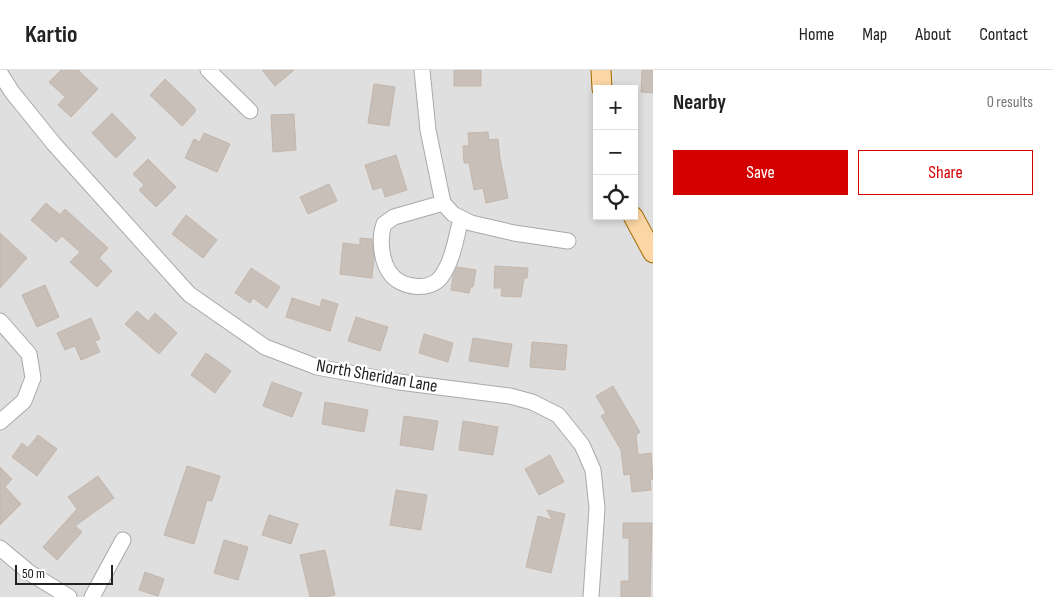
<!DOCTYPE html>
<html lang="en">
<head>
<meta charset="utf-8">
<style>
	:root { --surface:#fff; --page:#f2f2f2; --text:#222; --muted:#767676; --line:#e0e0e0; --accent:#d40000 }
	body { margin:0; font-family:"Sofia Sans Condensed",sans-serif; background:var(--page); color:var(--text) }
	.controls { position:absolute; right:15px; top:15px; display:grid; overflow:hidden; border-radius:0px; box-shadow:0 2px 8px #0003 }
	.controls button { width:45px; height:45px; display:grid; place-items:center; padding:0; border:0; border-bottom:1px solid var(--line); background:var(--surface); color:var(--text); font:25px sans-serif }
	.scale { position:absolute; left:15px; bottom:12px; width:98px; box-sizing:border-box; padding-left:5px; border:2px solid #222; border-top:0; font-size:14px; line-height:18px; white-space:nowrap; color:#222; -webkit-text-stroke:4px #fff; paint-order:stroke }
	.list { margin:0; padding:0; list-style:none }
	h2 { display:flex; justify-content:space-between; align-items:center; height:65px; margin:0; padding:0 20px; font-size:21px }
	h2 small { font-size:16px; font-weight:400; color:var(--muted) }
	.actions { display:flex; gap:10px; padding:15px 20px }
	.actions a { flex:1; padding:11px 0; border:1px solid var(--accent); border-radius:0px; text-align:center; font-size:18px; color:var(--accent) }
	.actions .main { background:var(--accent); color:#fff }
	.icon { flex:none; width:28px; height:28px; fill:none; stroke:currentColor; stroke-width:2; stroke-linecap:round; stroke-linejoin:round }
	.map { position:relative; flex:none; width:653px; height:527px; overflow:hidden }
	header { display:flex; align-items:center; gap:30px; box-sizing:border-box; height:70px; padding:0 25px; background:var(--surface); border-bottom:1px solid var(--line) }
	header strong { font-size:24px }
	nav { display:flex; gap:28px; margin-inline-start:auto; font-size:18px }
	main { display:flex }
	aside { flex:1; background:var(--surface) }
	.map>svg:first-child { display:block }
	.residential { fill:#e0dfdf; fill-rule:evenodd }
	.building { fill:#c7bfb8; stroke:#c4b6ab }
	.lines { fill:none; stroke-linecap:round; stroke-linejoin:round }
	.minor-casing { stroke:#a9a9a9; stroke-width:17 }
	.major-casing { stroke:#a06b00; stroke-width:21 }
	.minor { stroke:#fff; stroke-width:15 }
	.major { stroke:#fcd6a4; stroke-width:19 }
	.labels { text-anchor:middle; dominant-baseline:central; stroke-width:4.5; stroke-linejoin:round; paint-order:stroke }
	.street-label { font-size:18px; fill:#222; stroke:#fff }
</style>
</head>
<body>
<header>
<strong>Kartio</strong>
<nav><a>Home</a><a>Map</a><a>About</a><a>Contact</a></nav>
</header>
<main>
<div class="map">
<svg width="653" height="527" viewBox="0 0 653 527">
	<rect width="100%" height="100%" fill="#f2efe9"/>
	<!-- residential -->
	<path class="residential" d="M 0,0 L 653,0 L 653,527 L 0,527 ZM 597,19 L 634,19 L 634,146 L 597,146 Z"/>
	<!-- building -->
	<path class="building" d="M 61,0 L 78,0 L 98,19 L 71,47 L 58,35 L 65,27 L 49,12 Z
		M 262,0 L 294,0 L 275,16 Z
		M 454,0 L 481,0 L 481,16 L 454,16 Z
		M 642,0 L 653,0 L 653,23 L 641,22 Z
		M 165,9 L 195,38 L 195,42 L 182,56 L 150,25 Z
		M 374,14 L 395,17 L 389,56 L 368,53 Z
		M 112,43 L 136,68 L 116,88 L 92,63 Z
		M 294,44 L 296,80 L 273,82 L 271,45 Z
		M 488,62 L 489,70 L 498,69 L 500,88 L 508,128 L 486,133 L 483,118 L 474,120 L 469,93 L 464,93 L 463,76 L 469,76 L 468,63 Z
		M 204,63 L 230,74 L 217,102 L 185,88 L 194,69 L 200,72 Z
		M 396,85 L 407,120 L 385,127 L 382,117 L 373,120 L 365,95 Z
		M 148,89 L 176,117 L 156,137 L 139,120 L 144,115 L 133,104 Z
		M 329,114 L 337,131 L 308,144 L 300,127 Z
		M 46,133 L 60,145 L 65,139 L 108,178 L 99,188 L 112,201 L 97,217 L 70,192 L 80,182 L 62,166 L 56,172 L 31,150 Z
		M 186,145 L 217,170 L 203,188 L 172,164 Z
		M 0,163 L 27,188 L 0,218 Z
		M 360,168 L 372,169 L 374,188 L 372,208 L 340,204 L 343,173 L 360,175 Z
		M 495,196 L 528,198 L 527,208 L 524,208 L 521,227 L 501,226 L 502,218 L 494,218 Z
		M 457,197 L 476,200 L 473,217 L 471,216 L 469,223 L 451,220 L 453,206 Z
		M 251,198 L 280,217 L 267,238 L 253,228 L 250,233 L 235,223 Z
		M 45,215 L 59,247 L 37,257 L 22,225 Z
		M 292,228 L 320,237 L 322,229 L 338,234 L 330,261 L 286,247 Z
		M 137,241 L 148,251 L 155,243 L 177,263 L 159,284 L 125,254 Z
		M 356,247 L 388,257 L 380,281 L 348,271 Z
		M 91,248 L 100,269 L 95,271 L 100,282 L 81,290 L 75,276 L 65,280 L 57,263 Z
		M 424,264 L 453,273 L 448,292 L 419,283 Z
		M 473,268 L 512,274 L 508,297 L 469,291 Z
		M 532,272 L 567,275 L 565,300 L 530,297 Z
		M 206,283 L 231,301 L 215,323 L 191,305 Z
		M 272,312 L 302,323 L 292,347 L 263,336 Z
		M 613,316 L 640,362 L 636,365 L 638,385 L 651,383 L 653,409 L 650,410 L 651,420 L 632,422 L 630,404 L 624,405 L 621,380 L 601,346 L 606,343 L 596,326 Z
		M 325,332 L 368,340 L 364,362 L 322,354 Z
		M 404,346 L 438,351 L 433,380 L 400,375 Z
		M 463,351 L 498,357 L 493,385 L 459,380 Z
		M 38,365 L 57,379 L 37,406 L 12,387 L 22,373 L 28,378 Z
		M 550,385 L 564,412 L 539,425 L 525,399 Z
		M 187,396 L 220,406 L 212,431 L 207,430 L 194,474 L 164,465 Z
		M 0,397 L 12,409 L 5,417 L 21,434 L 0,455 Z
		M 98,406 L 114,428 L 75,456 L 82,462 L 57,490 L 43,477 L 77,439 L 68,427 Z
		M 396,420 L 427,425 L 421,460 L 390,455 Z
		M 547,440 L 565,444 L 551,503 L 526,497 L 538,446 L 552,450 Z
		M 269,445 L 298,454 L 291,474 L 262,465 Z
		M 623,453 L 652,453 L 650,527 L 621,527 L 621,511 L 629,511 L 629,468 L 623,468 Z
		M 224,470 L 248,477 L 238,510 L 214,503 Z
		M 325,480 L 335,525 L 325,527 L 310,527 L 300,485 Z
		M 145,502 L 164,509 L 158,526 L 139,520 Z"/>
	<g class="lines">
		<!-- minor casing -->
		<g class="minor-casing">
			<path id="minor" d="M 208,0 L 250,41
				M 422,0 L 428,60 L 443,133 L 453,144 L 471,153 L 514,163 L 568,171
				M 0,3 L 12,22 L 54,74 L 189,224 L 265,277 L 317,297 L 399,312 L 510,326 L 532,332 L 558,345 L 582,375 L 593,400 L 597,438 L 591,527
				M 443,133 L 394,147 L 384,154 C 379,168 381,191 390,203 C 400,218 430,222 441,207 C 453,191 456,167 461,149
				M 0,251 L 29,284 L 33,308 L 24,331 L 0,352
				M 0,478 L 30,503 L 69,527
				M 92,527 L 123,470"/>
		</g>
		<!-- major casing -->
		<g class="major-casing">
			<path id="major" d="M 601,0 L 602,19
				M 633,146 L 653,183"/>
		</g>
		<!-- minor -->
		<use href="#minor" class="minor"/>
		<!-- major -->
		<use href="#major" class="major"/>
	</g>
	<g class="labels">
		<!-- street labels -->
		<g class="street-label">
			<text transform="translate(377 306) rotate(10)">North Sheridan Lane</text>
		</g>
	</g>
</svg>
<div class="controls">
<button>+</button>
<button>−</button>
<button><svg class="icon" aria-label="locate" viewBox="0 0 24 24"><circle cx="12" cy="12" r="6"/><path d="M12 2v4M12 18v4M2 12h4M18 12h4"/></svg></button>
</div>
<div class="scale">50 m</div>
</div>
<aside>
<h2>Nearby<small>0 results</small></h2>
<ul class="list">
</ul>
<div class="actions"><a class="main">Save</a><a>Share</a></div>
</aside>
</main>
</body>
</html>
